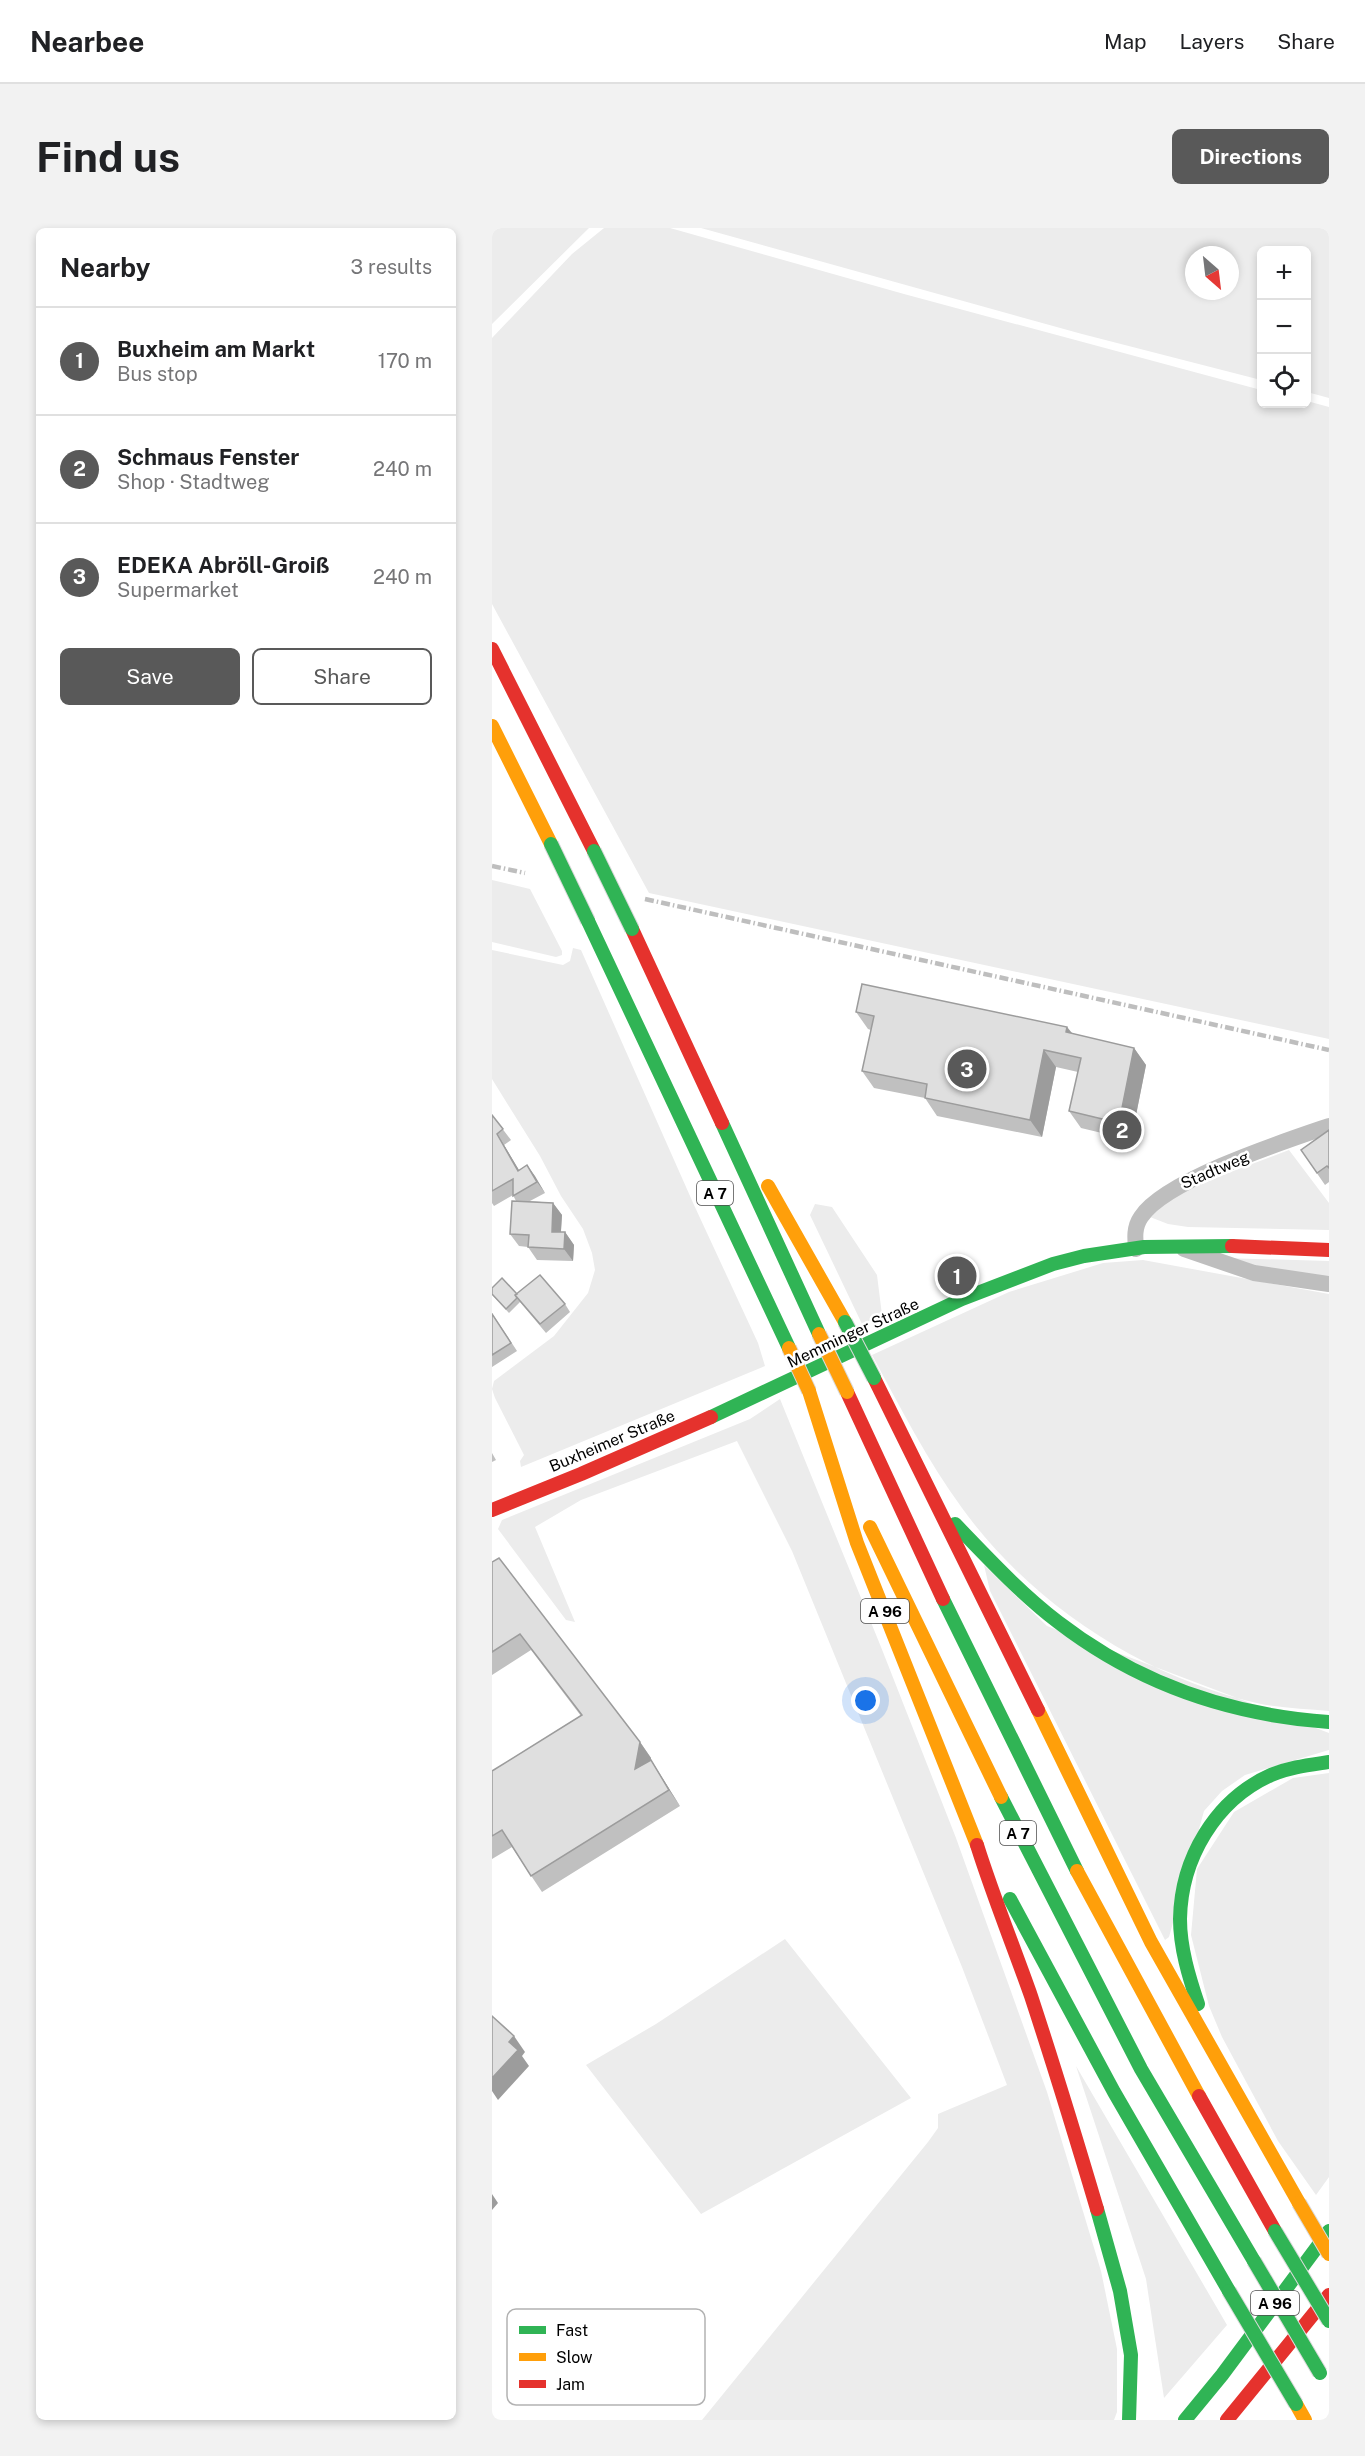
<!DOCTYPE html>
<html lang="en">
<head>
<meta charset="utf-8">
<style>
	:root { --surface:#fff; --page:#f2f2f2; --text:#202124; --muted:#757577; --line:#e0e0e0; --accent:#595959 }
	body { margin:0; font-family:"Public Sans",sans-serif; background:var(--page); color:var(--text) }
	.controls { position:absolute; right:18px; top:18px; display:grid; overflow:hidden; border-radius:9px; box-shadow:0 3px 9px #0003 }
	.controls button { width:54px; height:54px; display:grid; place-items:center; padding:0; border:0; border-bottom:2px solid var(--line); background:var(--surface); color:var(--text); font:30px sans-serif }
	.compass { position:absolute; left:693px; top:18px; width:54px; height:54px; border-radius:50%; background:var(--surface); box-shadow:0 3px 9px #0003; rotate:152deg }
	.you { position:absolute; left:374px; top:1473px; width:21px; height:21px; margin:-15px; border:4px solid #fff; border-radius:50%; background:#1a73e8; box-shadow:0 0 0 9px #1a73e833 }
	.badge { display:grid; place-items:center; width:39px; height:39px; border-radius:50%; background:var(--accent); color:#fff; font-size:20px; font-weight:700 }
	.pin { position:absolute; translate:-50% -50%; border:3px solid #fff; box-shadow:0 2px 6px #0006 }
	.list { margin:0; padding:0; list-style:none }
	h2 { display:flex; justify-content:space-between; align-items:center; height:78px; margin:0; padding:0 24px; font-size:26px }
	h2 small { font-size:20px; font-weight:400; color:var(--muted) }
	.list li { display:grid; grid-template-columns:39px 1fr auto; gap:18px; align-items:center; box-sizing:border-box; height:108px; padding:0 24px; border-top:2px solid var(--line) }
	.list b { display:block; font-size:22px; white-space:nowrap }
	.list p { margin:0; font-size:20px; white-space:nowrap; color:var(--muted) }
	.list em { font-size:20px; font-style:normal; color:var(--muted) }
	.actions { display:flex; gap:12px; padding:18px 24px }
	.actions a { flex:1; padding:14px 0; border:2px solid var(--accent); border-radius:9px; text-align:center; font-size:21px; color:var(--accent) }
	.actions .main { background:var(--accent); color:#fff }
	.icon { flex:none; width:33px; height:33px; fill:none; stroke:currentColor; stroke-width:2; stroke-linecap:round; stroke-linejoin:round }
	.map { position:relative; flex:none; width:837px; height:2192px; overflow:hidden; border-radius:9px }
	header { display:flex; align-items:center; gap:36px; box-sizing:border-box; height:84px; padding:0 30px; background:var(--surface); border-bottom:2px solid var(--line) }
	header strong { font-size:28px }
	nav { display:flex; gap:33px; margin-inline-start:auto; font-size:21px }
	.intro { display:flex; align-items:center; justify-content:space-between; box-sizing:border-box; height:144px; padding:0 36px }
	h1 { margin:0; font-size:42px }
	.button { padding:15px 27px; border-radius:9px; background:var(--accent); color:#fff; font-size:21px; font-weight:700 }
	main { display:flex; gap:36px; padding:0 36px }
	aside { flex:1; background:var(--surface); border-radius:9px; box-shadow:0 3px 9px #0003 }
	.map>svg:first-child { display:block }
	.green { fill:#ececec; fill-rule:evenodd }
	.lines { fill:none; stroke-linecap:round; stroke-linejoin:round }
	.street { stroke:#bebebe; stroke-width:16 }
	.fast { stroke:#30b455; stroke-width:14 }
	.slow { stroke:#ff9f0a; stroke-width:14 }
	.jam { stroke:#e5322d; stroke-width:14 }
	.rail { stroke:#bebebe; stroke-width:4.5; stroke-dasharray:9 3 1.5 3; stroke-linecap:butt }
	.fast-bridge-casing { stroke:#dbdbdb; stroke-width:16; stroke-linecap:butt }
	.slow-bridge-casing { stroke:#dbdbdb; stroke-width:16; stroke-linecap:butt }
	.fast-bridge { stroke:#30b455; stroke-width:14 }
	.slow-bridge { stroke:#ff9f0a; stroke-width:14 }
	.wall { fill:#c0c0c0 }
	.shaded-wall { fill:#9c9c9c }
	.building { fill:#dfdfdf; stroke:#9c9c9c; stroke-width:1.5 }
	.labels { text-anchor:middle; dominant-baseline:central; stroke-width:5; stroke-linejoin:round; paint-order:stroke }
	.shield { fill:#fff; stroke:#4c4c4c; stroke-width:1.5 }
	.shield-label { font-size:15px; font-weight:bold; fill:#000 }
	.street-label { font-size:16px; fill:#000; stroke:#fff }
	.key { fill:#fff; stroke:#b2b2b2; stroke-width:1.5 }
	.key-label { font-size:16px; fill:#000 }
</style>
</head>
<body>
<header>
<strong>Nearbee</strong>
<nav><a>Map</a><a>Layers</a><a>Share</a></nav>
</header>
<div class="intro"><h1>Find us</h1><a class="button">Directions</a></div>
<main>
<aside>
<h2>Nearby<small>3 results</small></h2>
<ul class="list">
<li><span class="badge">1</span><div><b>Buxheim am Markt</b><p>Bus stop</p></div><em>170 m</em></li>
<li><span class="badge">2</span><div><b>Schmaus Fenster</b><p>Shop · Stadtweg</p></div><em>240 m</em></li>
<li><span class="badge">3</span><div><b>EDEKA Abröll-Groiß</b><p>Supermarket</p></div><em>240 m</em></li>
</ul>
<div class="actions"><a class="main">Save</a><a>Share</a></div>
</aside>
<div class="map">
<svg width="837" height="2192" viewBox="0 0 837 2192">
	<rect width="100%" height="100%" fill="#fff"/>
	<!-- green -->
	<path class="green" d="M 0,0 L 97,0 L 0,96 Z
		M 112,0 L 178,0 L 412,66 L 769,162 L 770,176 L 814,176 L 815,173 L 837,179 L 837,811 L 157,665 L 0,376 L 0,110 L 80,26 Z
		M 209,0 L 837,0 L 837,170 L 815,164 L 814,22 L 770,22 L 769,152 L 590,106 ZM 702,27 L 738,27 L 738,63 L 702,63 Z
		M 0,652 L 38,661 L 70,723 L 70,727 L 64,729 L 0,714 Z
		M 81,720 L 89,722 L 202,977 L 266,1115 L 273,1138 L 29,1239 L 28,1233 L 32,1227 L 3,1170 L 0,1161 L 2,1153 L 62,1108 L 96,1065 L 103,1042 L 100,1025 L 91,1001 L 69,968 L 48,928 L 0,851 L 0,722 L 71,737 L 78,733 Z
		M 797,922 L 837,975 L 837,1002 L 696,999 L 676,996 L 658,989 L 680,969 L 736,945 Z
		M 323,976 L 340,979 L 385,1047 L 390,1087 L 370,1096 L 318,987 Z
		M 731,1030 L 837,1033 L 837,1050 L 783,1042 Z
		M 651,1032 L 837,1066 L 837,1483 C 815,1481 791,1480 769,1476 C 653,1450 540,1377 470,1280 C 435,1232 408,1179 380,1127 L 517,1064 L 611,1035 Z
		M 288,1171 L 389,1419 L 464,1610 L 555,1864 L 609,2043 L 625,2121 L 625,2184 L 622,2192 L 210,2192 L 436,1914 L 446,1900 L 446,1886 L 515,1857 L 470,1739 L 300,1323 L 245,1213 L 89,1272 L 43,1299 L 83,1394 L 74,1392 L 6,1301 L 10,1292 L 258,1191 Z
		M 492,1337 L 555,1398 L 837,1505 L 837,1522 L 753,1547 L 730,1563 L 712,1583 L 677,1709 L 673,1712 L 498,1363 Z
		M 837,1545 L 837,1949 L 824,1967 L 786,1913 L 730,1809 L 717,1778 L 699,1707 L 705,1641 L 742,1584 L 801,1550 Z
		M 293,1711 L 419,1870 L 209,1986 L 94,1837 L 164,1796 Z
		M 584,1838 L 735,2097 L 672,2170 L 654,2051 Z"/>
	<g class="lines">
		<!-- street -->
		<path class="street" d="M 644,1021 C 643,1010 642,999 649,989 C 673,952 793,913 837,898
			M 692,1021 L 762,1045 L 837,1056"/>
		<!-- fast -->
		<path class="fast" d="M 96,693 L 297,1120
			M 230,895 L 327,1106
			M 219,1189 L 470,1071 L 561,1036 L 592,1028 L 652,1019 L 740,1018
			M 463,1296 C 496,1330 528,1365 566,1394 C 645,1455 738,1487 837,1494
			M 451,1371 L 585,1643
			M 509,1569 L 649,1841 L 762,2033
			M 518,1671 L 622,1864 L 737,2063
			M 706,1776 C 697,1749 688,1720 688,1691 C 689,1631 723,1572 779,1547 C 798,1539 817,1537 837,1534
			M 605,1981 L 628,2063 L 639,2127 L 637,2192
			M 693,2192 L 730,2147 L 837,2003"/>
		<!-- slow -->
		<path class="slow" d="M 0,498 L 59,616
			M 276,958 L 353,1094
			M 317,1163 L 365,1315 L 485,1617
			M 378,1299 L 509,1569
			M 546,1482 L 659,1714 L 807,1975
			M 585,1643 L 707,1868
			M 804,2176 L 813,2192"/>
		<!-- jam -->
		<path class="jam" d="M 0,421 L 102,623
			M 140,701 L 230,895
			M 740,1018 L 837,1022
			M 382,1150 L 546,1482
			M 355,1164 L 451,1371
			M 0,1282 L 89,1246 L 219,1189
			M 485,1617 C 501,1668 521,1717 539,1768 C 562,1838 584,1910 605,1981
			M 707,1868 L 783,2003
			M 735,2192 L 837,2067"/>
		<!-- rail -->
		<path class="rail" d="M 0,638 L 33,645
			M 153,671 L 837,822"/>
		<!-- fast-bridge casing -->
		<g class="fast-bridge-casing">
			<path id="fast-bridge" d="M 59,616 L 96,693
				M 102,623 L 140,701
				M 353,1094 L 382,1150
				M 783,2003 L 837,2093
				M 762,2033 L 828,2145
				M 737,2063 L 804,2176"/>
		</g>
		<!-- slow-bridge casing -->
		<g class="slow-bridge-casing">
			<path id="slow-bridge" d="M 327,1106 L 355,1164
				M 297,1120 L 317,1163
				M 807,1975 L 837,2026"/>
		</g>
		<!-- fast-bridge -->
		<use href="#fast-bridge" class="fast-bridge"/>
		<!-- slow-bridge -->
		<use href="#slow-bridge" class="slow-bridge"/>
	</g>
	<!-- wall -->
	<path class="wall" d="M 364,784 L 575,799 L 581,806 L 642,820 L 654,837 L 639,912 L 589,900 L 577,883 L 586,844 L 564,839 L 550,909 L 445,888 L 433,870 L 382,860 L 370,843 L 379,802 L 376,801 Z
		M 0,887 L 19,912 L 12,917 L 27,942 L 35,937 L 53,965 L 38,973 L 61,975 L 70,987 L 69,1004 L 73,1004 L 82,1017 L 81,1033 L 45,1032 L 36,1019 L 27,1018 L 18,1006 L 24,973 L 21,967 L 2,978 L 0,975 Z
		M 837,902 L 837,954 L 833,957 L 809,922 Z
		M 0,1060 L 73,1076 L 78,1084 L 54,1105 L 28,1074 L 17,1085 L 0,1067 Z
		M 0,1085 L 25,1123 L 0,1139 Z
		M 0,1225 L 4,1232 L 0,1234 Z
		M 0,1334 L 148,1514 L 159,1530 L 159,1532 L 188,1578 L 50,1664 L 20,1619 L 0,1631 L 0,1543 L 89,1488 L 39,1422 L 0,1447 Z"/>
	<!-- shaded-wall -->
	<path class="shaded-wall" d="M 575,799 L 588,816 L 574,804 Z
		M 642,820 L 654,837 L 639,912 L 627,895 Z
		M 552,822 L 564,839 L 550,909 L 538,892 Z
		M 5,906 L 12,917 L 34,954 L 26,943 Z
		M 35,937 L 43,948 L 53,965 L 45,954 Z
		M 61,975 L 70,987 L 68,1016 L 60,1004 Z
		M 73,1004 L 82,1017 L 81,1033 L 72,1021 Z
		M 148,1514 L 159,1530 L 159,1532 L 188,1578 L 177,1562 L 143,1541 Z
		M 22,1808 L 33,1824 L 30,1828 L 37,1838 L 6,1872 L 0,1863 L 0,1850 L 17,1814 Z
		M 0,1966 L 6,1975 L 0,1982 Z"/>
	<!-- building -->
	<path class="building" d="M 370,756 L 575,799 L 574,804 L 642,820 L 627,895 L 577,883 L 589,830 L 552,822 L 538,892 L 433,870 L 435,856 L 370,843 L 382,788 L 364,784 Z
		M 0,887 L 11,901 L 5,906 L 26,943 L 35,937 L 45,954 L 21,968 L 21,951 L 0,963 Z
		M 837,902 L 837,940 L 835,938 L 825,945 L 809,922 Z
		M 20,973 L 61,975 L 60,1004 L 73,1004 L 72,1021 L 36,1019 L 37,1007 L 18,1006 Z
		M 48,1047 L 73,1076 L 48,1096 L 23,1067 Z
		M 10,1050 L 25,1066 L 23,1067 L 25,1070 L 14,1081 L 0,1066 L 0,1060 Z
		M 0,1086 L 19,1115 L 0,1127 Z
		M 7,1330 L 148,1514 L 143,1541 L 159,1532 L 177,1562 L 39,1648 L 10,1602 L 0,1608 L 0,1543 L 90,1487 L 28,1406 L 0,1424 L 0,1334 Z
		M 0,1788 L 22,1808 L 17,1814 L 26,1822 L 0,1850 Z"/>
	<g class="labels">
		<!-- shield labels -->
		<g class="shield">
			<rect x="205" y="953" width="36" height="24" rx="4.5"/>
			<rect x="369" y="1371" width="48" height="24" rx="4.5"/>
			<rect x="508" y="1593" width="36" height="24" rx="4.5"/>
			<rect x="759" y="2063" width="48" height="24" rx="4.5"/>
		</g>
		<g class="shield-label">
			<text x="223" y="965">A 7</text>
			<text x="393" y="1383">A 96</text>
			<text x="526" y="1605">A 7</text>
			<text x="783" y="2075">A 96</text>
		</g>
		<!-- street labels -->
		<g class="street-label">
			<text transform="translate(723 942) rotate(-23)">Stadtweg</text>
			<text transform="translate(361 1105) rotate(-25)">Memminger Straße</text>
			<text transform="translate(120 1213) rotate(-23)">Buxheimer Straße</text>
		</g>
	</g>
	<!-- legend -->
	<rect x="15" y="2081" width="198" height="96" rx="9" class="key"/>
	<rect x="27" y="2098" width="27" height="8" fill="#30b455"/>
	<rect x="27" y="2125" width="27" height="8" fill="#ff9f0a"/>
	<rect x="27" y="2152" width="27" height="8" fill="#e5322d"/>
	<g class="key-label">
		<text x="64" y="2108">Fast</text>
		<text x="64" y="2135">Slow</text>
		<text x="64" y="2162">Jam</text>
	</g>
</svg>
<div class="controls">
<button>+</button>
<button>−</button>
<button><svg class="icon" aria-label="locate" viewBox="0 0 24 24"><circle cx="12" cy="12" r="6"/><path d="M12 2v4M12 18v4M2 12h4M18 12h4"/></svg></button>
</div>
<svg class="compass" viewBox="-18 -18 36 36"><path d="M0-13l5 13h-10z" fill="#e53935"/><path d="M0 13l5-13h-10z" fill="#757577"/></svg>
<div class="you"></div>
<div class="pin badge" style="left:465px;top:1048px">1</div>
<div class="pin badge" style="left:630px;top:902px">2</div>
<div class="pin badge" style="left:475px;top:841px">3</div>
</div>
</main>
</body>
</html>
